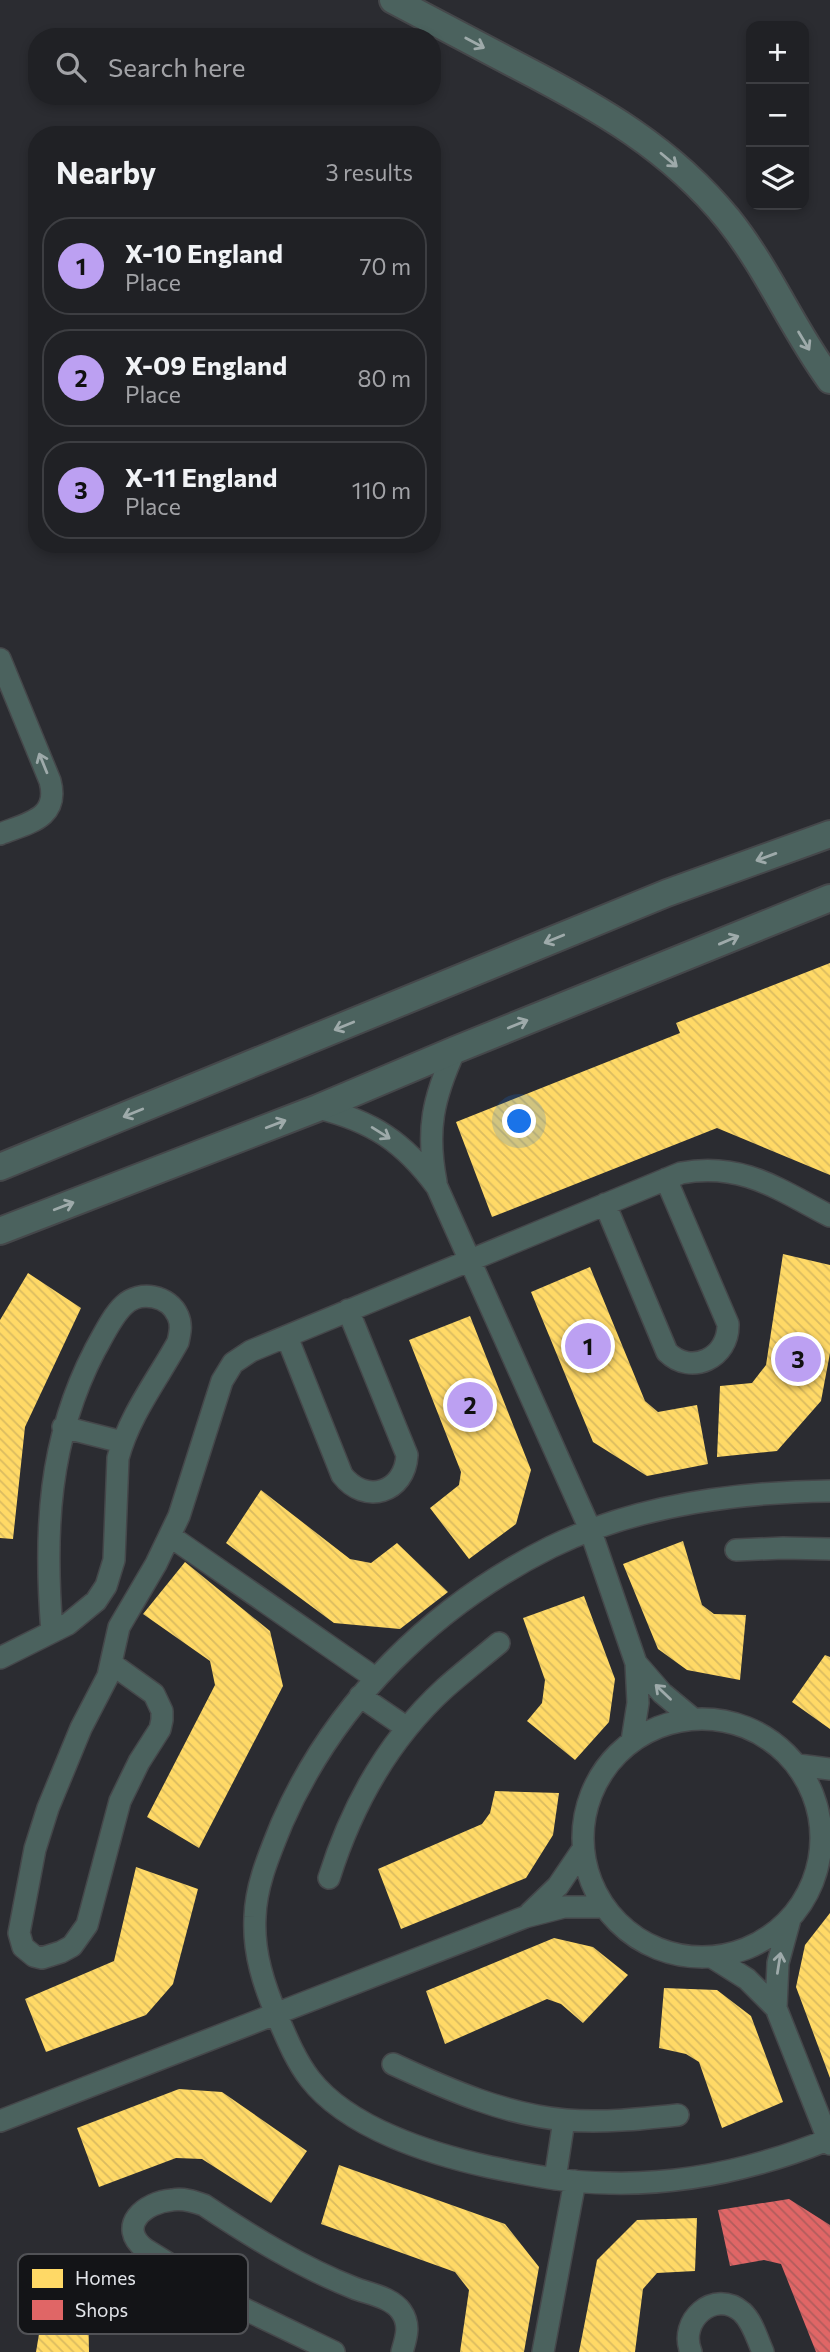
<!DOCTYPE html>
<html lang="en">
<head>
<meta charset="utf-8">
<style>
	:root { --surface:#202125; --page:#28292d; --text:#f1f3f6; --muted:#a2a3a7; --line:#3d3e42; --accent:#bca0f2 }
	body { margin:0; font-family:Commissioner,sans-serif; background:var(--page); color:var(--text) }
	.controls { position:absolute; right:21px; top:21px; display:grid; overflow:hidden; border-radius:14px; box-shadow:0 4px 10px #0003 }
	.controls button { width:63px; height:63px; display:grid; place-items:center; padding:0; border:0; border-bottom:2px solid var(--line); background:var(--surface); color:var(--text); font:35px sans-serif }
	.you { position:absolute; left:520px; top:1122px; width:24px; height:24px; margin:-18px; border:5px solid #fff; border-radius:50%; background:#1a73e8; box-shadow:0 0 0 10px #1a73e833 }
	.badge { display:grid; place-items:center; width:46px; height:46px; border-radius:50%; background:var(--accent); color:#111; font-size:23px; font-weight:700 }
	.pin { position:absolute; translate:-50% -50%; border:4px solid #fff; box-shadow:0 2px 7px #0006 }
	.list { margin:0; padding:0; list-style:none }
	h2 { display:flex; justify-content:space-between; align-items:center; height:91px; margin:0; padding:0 28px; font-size:30px }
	h2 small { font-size:23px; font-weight:400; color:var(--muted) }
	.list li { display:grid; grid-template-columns:46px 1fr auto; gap:21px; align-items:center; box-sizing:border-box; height:98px; margin:0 14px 14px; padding:0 14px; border:2px solid var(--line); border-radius:28px }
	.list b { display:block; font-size:26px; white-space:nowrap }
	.list p { margin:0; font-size:23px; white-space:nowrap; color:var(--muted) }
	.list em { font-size:23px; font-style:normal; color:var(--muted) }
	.icon { flex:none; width:38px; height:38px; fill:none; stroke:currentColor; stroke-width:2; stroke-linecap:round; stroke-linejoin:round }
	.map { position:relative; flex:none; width:830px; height:2352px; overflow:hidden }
	.search { position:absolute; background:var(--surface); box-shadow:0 4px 10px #0003; left:28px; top:28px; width:413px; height:77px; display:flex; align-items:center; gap:18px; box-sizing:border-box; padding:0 24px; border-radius:28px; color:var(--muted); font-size:26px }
	.panel { position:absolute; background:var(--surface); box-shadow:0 4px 10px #0003; left:28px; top:126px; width:413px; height:427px; border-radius:28px }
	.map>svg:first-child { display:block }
	.homes { fill:url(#homes-back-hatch) }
	.shops { fill:url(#shops-back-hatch) }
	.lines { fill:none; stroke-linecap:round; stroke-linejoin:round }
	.minor-casing { stroke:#45474a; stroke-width:24 }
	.tertiary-casing { stroke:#45474a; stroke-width:30 }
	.minor { stroke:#4b625e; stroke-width:21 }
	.tertiary { stroke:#4b625e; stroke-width:26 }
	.oneway { stroke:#9eaaaa }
	.key { fill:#131417; stroke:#515256; stroke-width:2 }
	.key-label { font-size:19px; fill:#e2e4e9 }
</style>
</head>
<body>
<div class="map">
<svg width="830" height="2352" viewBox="0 0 830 2352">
	<defs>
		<pattern id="homes-back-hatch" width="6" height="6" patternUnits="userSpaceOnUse" patternTransform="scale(1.75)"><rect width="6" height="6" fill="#ffd966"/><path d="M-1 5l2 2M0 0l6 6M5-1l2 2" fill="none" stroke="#dabb60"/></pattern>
		<pattern id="shops-back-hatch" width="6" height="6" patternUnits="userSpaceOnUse" patternTransform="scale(1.75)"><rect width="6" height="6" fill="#e06666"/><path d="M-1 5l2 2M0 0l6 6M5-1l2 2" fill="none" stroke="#b15c5c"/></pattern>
	</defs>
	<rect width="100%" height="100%" fill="#2b2c31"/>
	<!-- homes -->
	<path class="homes" d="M 830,963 L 830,1175 L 717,1128 L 492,1217 L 456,1122 L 680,1033 L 676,1023 Z
		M 783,1254 L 830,1265 L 830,1353 L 821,1401 L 777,1451 L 717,1457 L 720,1386 L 752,1383 L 766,1365 Z
		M 590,1267 L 645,1401 L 658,1412 L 697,1405 L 708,1464 L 647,1476 L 593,1442 L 531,1292 Z
		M 28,1273 L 81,1308 L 25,1427 L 13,1539 L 0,1538 L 0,1320 Z
		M 470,1316 L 531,1470 L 516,1524 L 469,1559 L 430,1508 L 459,1485 L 461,1472 L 409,1340 Z
		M 261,1490 L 350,1559 L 371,1563 L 397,1543 L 448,1592 L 400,1629 L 334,1623 L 226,1543 Z
		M 683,1541 L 702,1605 L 714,1614 L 746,1615 L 740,1680 L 687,1670 L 658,1649 L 623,1564 Z
		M 185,1562 L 270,1631 L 283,1686 L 199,1848 L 147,1817 L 215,1685 L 210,1661 L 143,1614 Z
		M 584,1596 L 615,1679 L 609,1722 L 575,1760 L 527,1721 L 542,1703 L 545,1680 L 523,1618 Z
		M 825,1655 L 830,1657 L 830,1729 L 792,1702 Z
		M 495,1791 L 559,1793 L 553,1835 L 526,1878 L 401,1929 L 378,1869 L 482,1824 L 490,1813 Z
		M 136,1867 L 198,1889 L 173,1984 L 146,2015 L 46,2052 L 25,1999 L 114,1961 Z
		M 830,1913 L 830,2078 L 796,1987 L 805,1945 Z
		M 554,1938 L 593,1947 L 628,1975 L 583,2023 L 561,2004 L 547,1999 L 445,2044 L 426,1991 Z
		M 664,1988 L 717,1990 L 751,2016 L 783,2102 L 722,2128 L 699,2062 L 686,2054 L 659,2048 Z
		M 179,2089 L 222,2092 L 307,2151 L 271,2203 L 202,2159 L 176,2158 L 99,2187 L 77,2128 Z
		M 339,2165 L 505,2224 L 539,2267 L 524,2352 L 460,2352 L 469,2290 L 455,2272 L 321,2224 Z
		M 697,2218 L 695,2271 L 657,2273 L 643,2289 L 635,2352 L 579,2352 L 597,2260 L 637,2220 Z
		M 88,2301 L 89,2352 L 36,2352 L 44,2304 Z"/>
	<!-- shops -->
	<path class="shops" d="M 789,2199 L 830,2225 L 830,2352 L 816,2352 L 781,2264 L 764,2260 L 730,2266 L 718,2210 Z"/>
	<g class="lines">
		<!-- minor casing -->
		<g class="minor-casing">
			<path id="minor" d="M 0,659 L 50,781 C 60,818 28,823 0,834
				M 318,1108 C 372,1121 404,1142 437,1187 L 590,1529 L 636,1663 L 638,1703 L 632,1741
				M 436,1182 C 426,1130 433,1098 455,1050
				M 605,1204 L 667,1352 C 691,1376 729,1358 728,1324 L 666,1179
				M 287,1337 L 342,1475 C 365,1505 405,1493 407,1455 L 348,1310
				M 63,1427 L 122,1442
				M 830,1491 C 735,1492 637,1505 551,1547 C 433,1606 335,1702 282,1823 C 270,1853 256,1884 255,1917 C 253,1953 264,1986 278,2018 C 287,2039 296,2061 310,2079 C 348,2128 431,2154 490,2167 C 529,2175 569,2183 609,2183 C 684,2185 761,2167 830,2139
				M 170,1536 L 375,1678
				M 736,1550 L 783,1548 L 830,1549
				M 0,1658 L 68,1624 L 96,1601 L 106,1586 L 114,1560 L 118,1458 C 129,1416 157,1380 178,1342 C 180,1333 182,1325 178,1316 C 169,1295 140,1290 124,1305 C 112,1316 103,1336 95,1350 C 48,1440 44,1532 52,1632
				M 636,1663 L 662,1693 L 692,1718
				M 112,1664 L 154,1694 L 162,1711 L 162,1720 L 160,1729 L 139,1762 L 120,1801 L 87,1925 L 72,1946 L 61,1952 L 42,1958 L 34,1956 L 23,1947 L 19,1933 L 35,1849 L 48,1808 L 81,1728 L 108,1676 L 119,1627 L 156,1564 L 179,1516 L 222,1381 L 233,1363 L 251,1351 L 681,1173 C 742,1162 778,1189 830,1216
				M 360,1696 L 407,1728
				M583 1838a119 119 0 1 1 238 0a119 119 0 1 1-238 0Z
				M 798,1765 L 830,1769
				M 329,1878 C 352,1805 388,1740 445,1688 C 463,1672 481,1658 499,1643
				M 530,1913 L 558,1886 L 583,1849
				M 712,1957 L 747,1979 L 776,2008 L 830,2144
				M 776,2008 L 778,1963 L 790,1919
				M 393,2064 C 447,2089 506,2115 566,2120 C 603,2123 641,2119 678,2115
				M 0,2121 L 525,1917 L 564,1907 L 604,1907
				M 555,2179 L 564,2120
				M 334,2352 L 234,2304 L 145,2249 C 116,2226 145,2202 172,2200 C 183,2198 193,2201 204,2205 C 252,2237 301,2267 354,2288 C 369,2294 391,2297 401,2311 C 411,2325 406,2338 402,2352
				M 543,2352 L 575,2181
				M 691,2352 C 678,2321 714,2288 742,2312 C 753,2322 757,2339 763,2352"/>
		</g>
		<!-- tertiary casing -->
		<g class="tertiary-casing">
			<path id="tertiary" d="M 393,0 C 435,22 477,44 520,67 C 599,108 670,148 728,219 C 768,269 792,328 830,380
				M 0,1167 L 667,893 L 830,834
				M 0,1231 L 318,1108 L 455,1050 L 830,898"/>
		</g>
		<!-- minor -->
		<use href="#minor" class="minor"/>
		<!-- tertiary -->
		<use href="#tertiary" class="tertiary"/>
	</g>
	<!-- one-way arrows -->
	<defs><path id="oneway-shaft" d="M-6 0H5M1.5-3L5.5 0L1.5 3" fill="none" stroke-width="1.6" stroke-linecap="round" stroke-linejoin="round" transform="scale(1.75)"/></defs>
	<g class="oneway">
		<use href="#oneway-shaft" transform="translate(475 43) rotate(28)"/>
		<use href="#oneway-shaft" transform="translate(669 160) rotate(40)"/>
		<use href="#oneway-shaft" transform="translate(804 341) rotate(59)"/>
		<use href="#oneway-shaft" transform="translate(43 763) rotate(-112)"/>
		<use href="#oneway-shaft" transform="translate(766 857) rotate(160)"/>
		<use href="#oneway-shaft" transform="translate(554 939) rotate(158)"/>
		<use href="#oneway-shaft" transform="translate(729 940) rotate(-23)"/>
		<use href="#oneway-shaft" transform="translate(518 1024) rotate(-22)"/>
		<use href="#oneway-shaft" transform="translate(344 1026) rotate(158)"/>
		<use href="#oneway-shaft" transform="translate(133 1113) rotate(158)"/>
		<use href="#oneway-shaft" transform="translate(276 1124) rotate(-21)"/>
		<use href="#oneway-shaft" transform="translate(381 1133) rotate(32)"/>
		<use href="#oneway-shaft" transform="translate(64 1206) rotate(-21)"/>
		<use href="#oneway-shaft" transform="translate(663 1692) rotate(-136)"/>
		<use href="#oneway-shaft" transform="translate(779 1963) rotate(-81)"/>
	</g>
	<!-- legend -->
	<rect x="18" y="2254" width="230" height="80" rx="10" class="key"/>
	<rect x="32" y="2269" width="31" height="19" fill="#ffd966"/>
	<rect x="32" y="2300" width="31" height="20" fill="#e06666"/>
	<g class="key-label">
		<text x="75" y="2285">Homes</text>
		<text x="75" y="2317">Shops</text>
	</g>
</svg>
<div class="controls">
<button>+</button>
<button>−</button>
<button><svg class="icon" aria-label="layers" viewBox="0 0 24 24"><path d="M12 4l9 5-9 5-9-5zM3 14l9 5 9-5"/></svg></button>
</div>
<div class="you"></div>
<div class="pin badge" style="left:588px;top:1346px">1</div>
<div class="pin badge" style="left:470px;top:1405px">2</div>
<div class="pin badge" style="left:798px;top:1359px">3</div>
<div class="search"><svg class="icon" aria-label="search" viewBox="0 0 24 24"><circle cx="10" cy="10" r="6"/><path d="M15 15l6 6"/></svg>Search here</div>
<section class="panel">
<h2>Nearby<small>3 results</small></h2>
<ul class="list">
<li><span class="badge">1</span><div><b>X-10 England</b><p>Place</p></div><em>70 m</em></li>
<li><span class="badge">2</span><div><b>X-09 England</b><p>Place</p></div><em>80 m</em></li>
<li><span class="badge">3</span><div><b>X-11 England</b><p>Place</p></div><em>110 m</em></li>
</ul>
</section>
</div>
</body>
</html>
